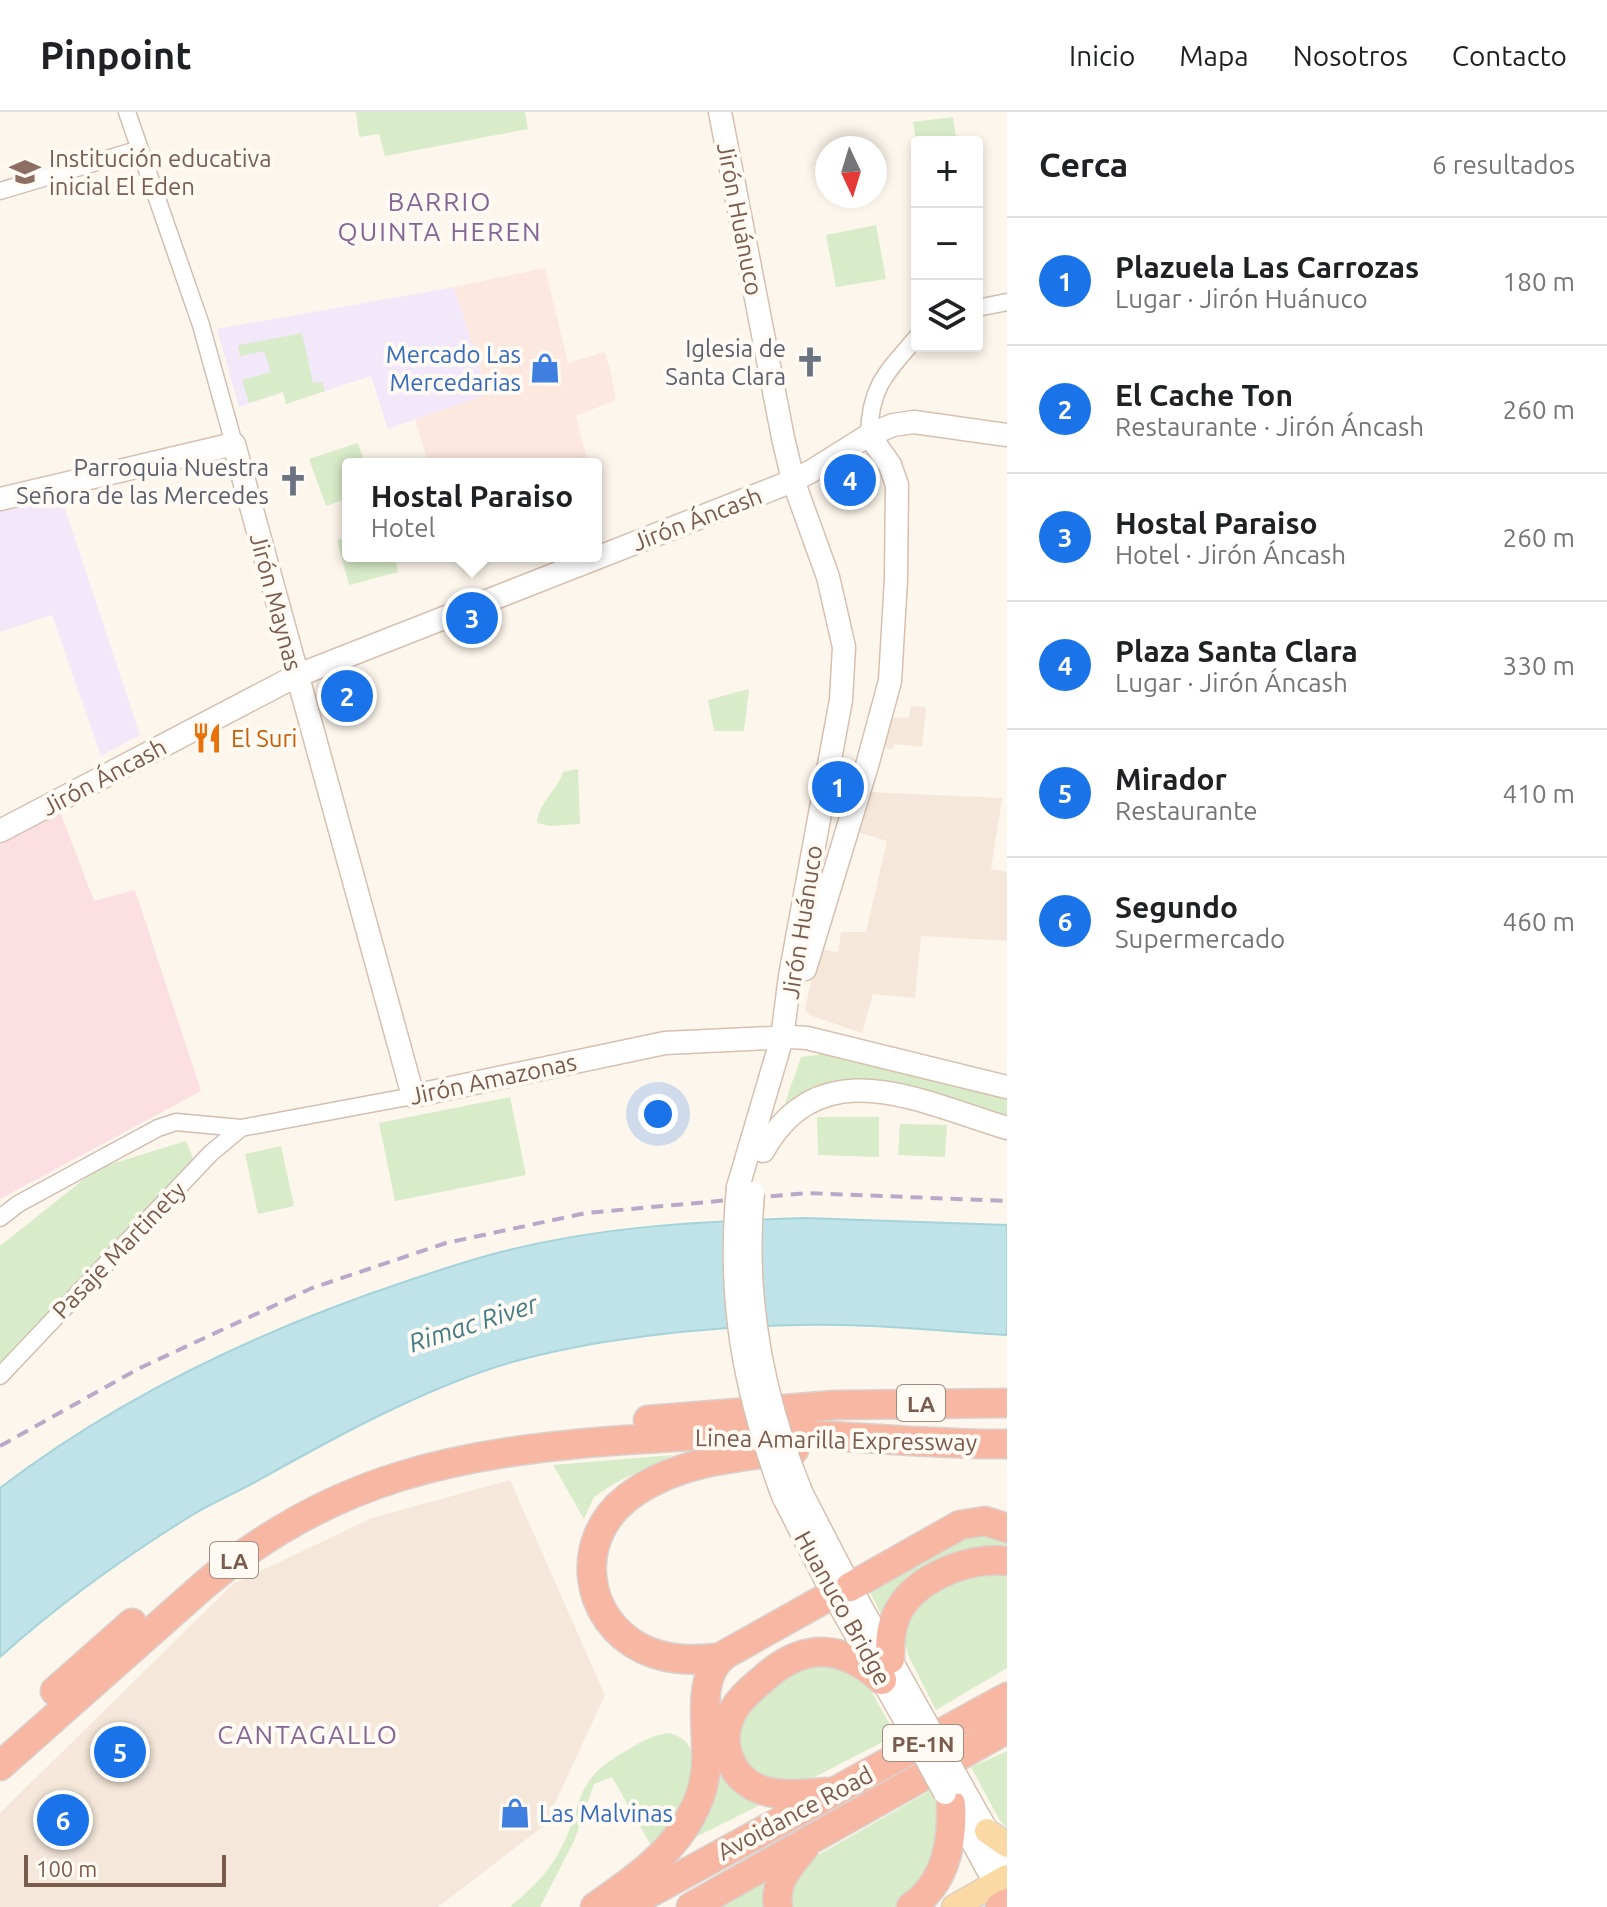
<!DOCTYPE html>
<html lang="es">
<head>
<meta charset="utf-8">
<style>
	:root { --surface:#fff; --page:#f2f2f2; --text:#202124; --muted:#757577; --line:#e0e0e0; --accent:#1a73e8 }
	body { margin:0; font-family:Ubuntu,sans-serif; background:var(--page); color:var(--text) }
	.controls { position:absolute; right:24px; top:24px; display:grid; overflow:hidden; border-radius:8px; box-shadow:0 4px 12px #0003 }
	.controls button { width:72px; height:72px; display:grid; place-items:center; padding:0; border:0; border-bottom:2px solid var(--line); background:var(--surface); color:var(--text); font:40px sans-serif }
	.compass { position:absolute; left:815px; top:24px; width:72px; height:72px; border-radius:50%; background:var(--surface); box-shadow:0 4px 12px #0003; rotate:176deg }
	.scale { position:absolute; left:24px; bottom:20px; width:202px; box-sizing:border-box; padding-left:8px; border:4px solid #7a5c4d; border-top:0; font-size:22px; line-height:28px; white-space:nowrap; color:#7a5c4d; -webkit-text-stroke:6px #fffaf3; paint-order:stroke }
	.you { position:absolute; left:658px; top:1002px; width:28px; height:28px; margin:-20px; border:6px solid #fff; border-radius:50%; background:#1a73e8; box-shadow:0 0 0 12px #1a73e833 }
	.badge { display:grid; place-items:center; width:52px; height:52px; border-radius:50%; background:var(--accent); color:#fff; font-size:26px; font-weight:700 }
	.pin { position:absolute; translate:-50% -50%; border:4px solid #fff; box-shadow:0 2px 8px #0006 }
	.popup { position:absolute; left:342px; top:346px; width:260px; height:104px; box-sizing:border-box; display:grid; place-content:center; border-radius:8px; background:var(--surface); filter:drop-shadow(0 2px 6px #0005); font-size:26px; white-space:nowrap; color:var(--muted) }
	.popup b { font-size:30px; color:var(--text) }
	.popup::after { content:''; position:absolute; left:50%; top:100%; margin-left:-16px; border:16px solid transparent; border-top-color:var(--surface) }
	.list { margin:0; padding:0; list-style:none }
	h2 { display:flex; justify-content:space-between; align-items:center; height:104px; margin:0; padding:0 32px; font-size:34px }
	h2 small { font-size:26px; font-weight:400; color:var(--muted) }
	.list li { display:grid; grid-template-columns:52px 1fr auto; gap:24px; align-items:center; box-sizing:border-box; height:128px; padding:0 32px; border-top:2px solid var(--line) }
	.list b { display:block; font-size:30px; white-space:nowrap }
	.list p { margin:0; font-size:26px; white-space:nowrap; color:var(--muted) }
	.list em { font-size:26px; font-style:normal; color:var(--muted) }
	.icon { flex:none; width:44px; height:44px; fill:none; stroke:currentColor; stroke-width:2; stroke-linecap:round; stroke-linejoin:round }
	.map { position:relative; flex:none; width:1007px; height:1795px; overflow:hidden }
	header { display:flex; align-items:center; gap:48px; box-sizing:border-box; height:112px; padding:0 40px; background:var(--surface); border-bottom:2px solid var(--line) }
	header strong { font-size:38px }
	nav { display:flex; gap:44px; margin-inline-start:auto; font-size:28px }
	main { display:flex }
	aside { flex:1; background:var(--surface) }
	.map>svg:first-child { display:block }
	.residential { fill:#f5e8da }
	.commercial { fill:#fde8e0 }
	.education { fill:#f3e8fa }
	.medical { fill:#fbdfe3 }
	.green { fill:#d8ecc9 }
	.water { fill:#bfe3e8; stroke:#a5d3da; stroke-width:2 }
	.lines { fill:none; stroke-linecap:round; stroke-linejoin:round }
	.street-casing { stroke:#d1beb0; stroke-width:19 }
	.secondary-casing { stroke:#d6c0b0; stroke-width:25 }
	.primary-casing { stroke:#dad1cd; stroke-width:27 }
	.highway-casing { stroke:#dad1cd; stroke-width:31 }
	.street { stroke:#fff; stroke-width:16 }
	.secondary { stroke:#fff; stroke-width:22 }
	.primary { stroke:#fbd9a5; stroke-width:24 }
	.highway { stroke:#f7b7a3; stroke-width:28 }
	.rail { stroke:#b9a8c9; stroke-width:4; stroke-dasharray:12 8; stroke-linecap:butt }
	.secondary-bridge-casing { stroke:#d6c0b0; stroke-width:25; stroke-linecap:butt }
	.secondary-bridge { stroke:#fff; stroke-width:22 }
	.labels { text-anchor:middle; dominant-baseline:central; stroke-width:8; stroke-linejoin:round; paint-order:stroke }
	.shield { fill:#fffaf3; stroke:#a28b7f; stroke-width:2 }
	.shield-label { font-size:22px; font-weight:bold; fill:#7a5c4d }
	.education-label { font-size:24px; fill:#785e54; stroke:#fffaf3; text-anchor:start }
	.street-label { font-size:24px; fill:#7a5c4d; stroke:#fffaf3 }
	.worship-label { font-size:24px; fill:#5b616d; stroke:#fffaf3; text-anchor:end }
	.shop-label { font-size:24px; fill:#366cbe; stroke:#fffaf3; text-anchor:end }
	.food-label { font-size:24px; fill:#c56008; stroke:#fffaf3; text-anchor:start }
	.neighbourhood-label { font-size:26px; letter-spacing:2px; fill:#846695; stroke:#fffaf3 }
	.water-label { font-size:26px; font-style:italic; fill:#437c86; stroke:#fffaf3 }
</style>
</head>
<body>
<header>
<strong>Pinpoint</strong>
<nav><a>Inicio</a><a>Mapa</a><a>Nosotros</a><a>Contacto</a></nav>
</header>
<main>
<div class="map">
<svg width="1007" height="1795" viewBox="0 0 1007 1795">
	<rect width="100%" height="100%" fill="#fdf6ec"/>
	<!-- residential -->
	<path class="residential" d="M 911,594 L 926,595 L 922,635 L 895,632 L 893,637 L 882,636 L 890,605 L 909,606 Z
		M 869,680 L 1002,686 L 991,757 L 1007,760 L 1007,829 L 921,824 L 915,886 L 873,882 L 862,921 L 809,903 L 805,897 L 818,837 L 838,840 L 841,820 L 866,820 L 887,729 L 854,719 Z
		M 510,1368 L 605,1583 L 545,1713 L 438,1795 L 0,1795 L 0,1701 L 233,1472 L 372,1406 Z"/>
	<!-- commercial -->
	<path class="commercial" d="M 545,156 L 568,251 L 605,240 L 611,261 L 616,288 L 576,304 L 588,352 L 429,352 L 415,308 L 488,281 L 454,175 Z
		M 457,444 L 506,444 L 463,461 Z"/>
	<!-- education -->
	<path class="education" d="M 454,175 L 488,282 L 388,317 L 371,264 L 286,292 L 283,280 L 239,295 L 217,217 Z
		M 61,384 L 140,623 L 101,644 L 52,503 L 0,520 L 0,399 Z"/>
	<!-- medical -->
	<path class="medical" d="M 59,697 L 94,789 L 135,778 L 201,979 L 0,1087 L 0,728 Z"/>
	<!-- green -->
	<path class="green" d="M 356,0 L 525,0 L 528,17 L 385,44 L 379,22 L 359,25 Z
		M 953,5 L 957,30 L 917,30 L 917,35 L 913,10 Z
		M 876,113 L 886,167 L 836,175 L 826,123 Z
		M 302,221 L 313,271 L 322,270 L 325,279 L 286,292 L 283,280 L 249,291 L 242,268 L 271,260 L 264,239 L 240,244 L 238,235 L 240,233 Z
		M 358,331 L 365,352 L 348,352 L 348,386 L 326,394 L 309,347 Z
		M 348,425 L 348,444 L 394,444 L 398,460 L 349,473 L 337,428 Z
		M 749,577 L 744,619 L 714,619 L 708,588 Z
		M 578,657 L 580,712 L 550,714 L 537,711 C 538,691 557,679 563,660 Z
		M 823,942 L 850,945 L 1007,986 L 1007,1005 L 911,979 L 791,996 L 785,991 L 801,945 Z
		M 510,985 L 526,1063 L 395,1089 L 379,1011 Z
		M 817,1005 L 879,1005 L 879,1045 L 818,1043 Z
		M 900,1012 L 947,1013 L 945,1045 L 898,1043 Z
		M 186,1029 L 194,1048 L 2,1252 L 0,1251 L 0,1134 L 98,1056 Z
		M 281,1034 L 294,1094 L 258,1102 L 245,1042 Z
		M 673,1343 L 615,1371 L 594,1385 L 584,1407 L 553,1353 Z
		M 963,1420 L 1007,1422 L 1007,1440 L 883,1506 L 868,1476 Z
		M 1007,1454 L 1007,1556 L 936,1598 L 909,1545 L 904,1528 L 911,1490 L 923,1480 Z
		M 817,1545 L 866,1570 L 896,1623 L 809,1668 L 763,1671 L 734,1635 L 734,1625 L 753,1587 Z
		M 669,1621 C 683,1625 691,1631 693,1647 C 700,1687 676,1705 653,1737 L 612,1665 L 594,1672 L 574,1729 L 540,1795 L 510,1795 C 529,1778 547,1763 559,1740 C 585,1694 570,1670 624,1640 C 639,1631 651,1623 669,1621 Z
		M 1007,1639 L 1007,1717 L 999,1707 L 971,1655 Z
		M 724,1656 L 770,1688 L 692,1727 L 717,1660 Z
		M 935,1676 L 942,1690 L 943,1743 L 898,1795 L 783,1795 L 806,1750 Z
		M 767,1767 L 768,1795 L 713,1795 Z"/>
	<!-- water -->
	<path class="water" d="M 805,1106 L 1007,1113 L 1007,1223 C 937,1219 866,1211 796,1213 C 731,1214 667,1220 604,1230 C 563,1237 520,1246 481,1260 C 403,1288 330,1328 259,1368 C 236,1381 211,1391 189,1405 C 123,1446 58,1493 0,1545 L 0,1376 C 122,1283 265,1216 410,1168 C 443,1157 475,1146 509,1138 C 606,1114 705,1109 805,1106 Z"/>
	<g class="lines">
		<!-- street casing -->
		<g class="street-casing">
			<path id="street" d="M 127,0 L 201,213 L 234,332
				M 0,79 L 140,37
				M 977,196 L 1007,190
				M 869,323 C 870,274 887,260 917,225
				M 0,1106 L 18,1092 L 108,1043 L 158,1016 L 176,1010 L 241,1016 L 413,984
				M 0,1264 L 211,1041 L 241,1016"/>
		</g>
		<!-- secondary casing -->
		<g class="secondary-casing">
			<path id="secondary" d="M 720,0 L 783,326 L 793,368 L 828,465 L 844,535 L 841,588 L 790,864 L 782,926 L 738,1075
				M 0,387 L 234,332 L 413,984 L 665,931 L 792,925 L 807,926 L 1007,975
				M 0,719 L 296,564 L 780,374 L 810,360 L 869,323 L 893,313 L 914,310 L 1007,323
				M 805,857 L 868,650 L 890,569 L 896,467 L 897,373 L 890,353 L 869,323
				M 763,1039 C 821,936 920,990 1007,1016
				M 802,1382 L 850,1475 L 920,1600
				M 783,1384 L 833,1482 L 905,1608
				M 960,1671 L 1007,1754
				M 952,1692 L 995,1771 L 1007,1779"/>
		</g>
		<!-- primary casing -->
		<g class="primary-casing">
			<path id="primary" d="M 987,1719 L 1007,1733
				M 954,1795 L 1007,1765"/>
		</g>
		<!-- highway casing -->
		<g class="highway-casing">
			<path id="highway" d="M 648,1308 L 835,1293 L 1007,1291
				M 850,1475 L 960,1413 L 985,1409 L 1007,1416
				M 721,1545 C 694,1549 668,1549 643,1537 C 583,1508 573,1428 627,1386 C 674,1349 736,1345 794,1338
				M 890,1547 C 890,1532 890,1518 896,1504 C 912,1467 968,1444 1007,1449
				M 55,1579 L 132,1511
				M 0,1654 L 203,1474 C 332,1364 460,1340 625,1328 C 665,1326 706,1322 746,1321 C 833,1321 920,1333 1007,1332
				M 826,1680 C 804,1682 780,1685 759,1677 C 731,1666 718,1632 730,1605 C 736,1590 750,1578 762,1568 C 778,1553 799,1540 822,1540 C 844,1540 866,1553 882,1568
				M 595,1795 C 635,1767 674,1741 695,1696 C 702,1682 705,1668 706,1654 C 709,1621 694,1562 726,1542 L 833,1482
				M 624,1795 L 1007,1585
				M 691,1795 L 1007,1617
				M 778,1795 C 774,1770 789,1754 804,1736
				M 911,1795 C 946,1771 953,1731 951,1692
				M 1000,1795 L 1007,1791"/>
		</g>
		<!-- street -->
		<use href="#street" class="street"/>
		<!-- secondary -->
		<use href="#secondary" class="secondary"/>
		<!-- primary -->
		<use href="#primary" class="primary"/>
		<!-- highway -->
		<use href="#highway" class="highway"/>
		<!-- rail -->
		<path class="rail" d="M 0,1334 L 140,1256 L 312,1176 L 446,1131 L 586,1101 L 807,1081 L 1007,1089"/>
		<!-- secondary-bridge casing -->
		<g class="secondary-bridge-casing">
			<path id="secondary-bridge" d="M 738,1075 C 727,1188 744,1278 783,1384
				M 753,1081 C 743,1186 762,1285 802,1382
				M 920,1600 L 960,1671
				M 905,1608 L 945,1681"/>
		</g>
		<!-- secondary-bridge -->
		<use href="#secondary-bridge" class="secondary-bridge"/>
	</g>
	<!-- icons -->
	<defs>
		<g id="school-bare" transform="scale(2.4)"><path d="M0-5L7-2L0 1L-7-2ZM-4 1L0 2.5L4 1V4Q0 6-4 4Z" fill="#8d6e63" stroke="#fffaf3" stroke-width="2.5" paint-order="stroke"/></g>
		<g id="church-bare" transform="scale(2.4)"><path d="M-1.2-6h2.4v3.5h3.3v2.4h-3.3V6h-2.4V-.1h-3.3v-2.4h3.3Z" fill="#6b7280" stroke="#fffaf3" stroke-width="2.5" paint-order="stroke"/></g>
		<g id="shop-bare" transform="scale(2.4)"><path d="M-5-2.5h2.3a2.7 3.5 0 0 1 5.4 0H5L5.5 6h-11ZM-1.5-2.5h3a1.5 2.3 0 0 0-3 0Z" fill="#3f7fe0" stroke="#fffaf3" stroke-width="2.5" paint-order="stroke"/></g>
		<g id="restaurant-bare" transform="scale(2.4)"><path d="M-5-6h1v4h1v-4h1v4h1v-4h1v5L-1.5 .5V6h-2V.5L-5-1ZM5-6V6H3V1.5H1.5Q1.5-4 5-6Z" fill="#e8710a" stroke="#fffaf3" stroke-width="2.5" paint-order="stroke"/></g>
	</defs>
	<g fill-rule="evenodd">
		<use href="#school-bare" x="25" y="60"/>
		<use href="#church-bare" x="810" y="250"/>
		<use href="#shop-bare" x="545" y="256"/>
		<use href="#church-bare" x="293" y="369"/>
		<use href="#restaurant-bare" x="207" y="626"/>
		<use href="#shop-bare" x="515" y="1701"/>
	</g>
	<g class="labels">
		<!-- shield labels -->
		<g class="shield">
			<rect x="897" y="1273" width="48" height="36" rx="6"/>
			<rect x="210" y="1430" width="48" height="36" rx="6"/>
			<rect x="883" y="1613" width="80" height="36" rx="6"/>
		</g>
		<g class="shield-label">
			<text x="921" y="1291">LA</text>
			<text x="234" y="1448">LA</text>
			<text x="923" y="1631">PE-1N</text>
		</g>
		<!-- education labels -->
		<g class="education-label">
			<text x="49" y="46">Institución educativa<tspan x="49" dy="28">inicial El Eden</tspan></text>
		</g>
		<!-- street labels -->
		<g class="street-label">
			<text transform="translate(740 107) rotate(79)">Jirón Huánuco</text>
			<text transform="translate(697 407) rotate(-21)">Jirón Áncash</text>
			<text transform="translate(276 490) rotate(75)">Jirón Maynas</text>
			<text transform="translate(104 665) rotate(-28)">Jirón Áncash</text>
			<text transform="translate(802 810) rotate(-81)">Jirón Huánuco</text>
			<text transform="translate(493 967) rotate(-12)">Jirón Amazonas</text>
			<text transform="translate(119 1138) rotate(-46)">Pasaje Martinety</text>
			<text transform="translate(836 1328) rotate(1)">Linea Amarilla Expressway</text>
			<text transform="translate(843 1496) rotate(61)">Huanuco Bridge</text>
			<text transform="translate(795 1701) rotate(-28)">Avoidance Road</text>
		</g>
		<!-- worship labels -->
		<g class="worship-label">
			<text x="786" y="236">Iglesia de<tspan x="786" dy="28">Santa Clara</tspan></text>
			<text x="269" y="355">Parroquia Nuestra<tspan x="269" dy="28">Señora de las Mercedes</tspan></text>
		</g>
		<!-- shop labels -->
		<g class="shop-label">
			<text x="521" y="242">Mercado Las<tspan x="521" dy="28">Mercedarias</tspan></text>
			<text x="539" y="1701" text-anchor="start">Las Malvinas</text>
		</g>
		<!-- food labels -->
		<g class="food-label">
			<text x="231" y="626">El Suri</text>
		</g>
		<!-- neighbourhood labels -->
		<g class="neighbourhood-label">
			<text x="440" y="89">BARRIO<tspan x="440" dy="30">QUINTA HEREN</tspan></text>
			<text x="308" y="1622">CANTAGALLO</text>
		</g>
		<!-- water labels -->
		<g class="water-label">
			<text transform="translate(473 1211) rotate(-18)">Rimac River</text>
		</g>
	</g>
</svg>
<div class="controls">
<button>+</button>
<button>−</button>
<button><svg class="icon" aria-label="layers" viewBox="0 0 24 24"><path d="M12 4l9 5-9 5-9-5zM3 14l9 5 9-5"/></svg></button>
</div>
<svg class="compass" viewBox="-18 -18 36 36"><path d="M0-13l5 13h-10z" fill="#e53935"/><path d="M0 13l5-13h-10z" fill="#757577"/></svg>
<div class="scale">100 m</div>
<div class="you"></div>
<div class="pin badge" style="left:838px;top:675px">1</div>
<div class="pin badge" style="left:347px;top:584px">2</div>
<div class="pin badge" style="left:472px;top:506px">3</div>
<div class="popup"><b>Hostal Paraiso</b>Hotel</div>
<div class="pin badge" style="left:850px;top:368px">4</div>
<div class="pin badge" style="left:120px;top:1640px">5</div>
<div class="pin badge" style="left:63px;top:1708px">6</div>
</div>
<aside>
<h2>Cerca<small>6 resultados</small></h2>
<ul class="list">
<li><span class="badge">1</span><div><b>Plazuela Las Carrozas</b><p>Lugar · Jirón Huánuco</p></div><em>180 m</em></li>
<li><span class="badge">2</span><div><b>El Cache Ton</b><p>Restaurante · Jirón Áncash</p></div><em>260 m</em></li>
<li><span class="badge">3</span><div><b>Hostal Paraiso</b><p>Hotel · Jirón Áncash</p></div><em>260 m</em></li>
<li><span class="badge">4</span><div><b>Plaza Santa Clara</b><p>Lugar · Jirón Áncash</p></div><em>330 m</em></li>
<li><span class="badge">5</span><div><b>Mirador</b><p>Restaurante</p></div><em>410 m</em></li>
<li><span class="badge">6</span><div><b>Segundo</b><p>Supermercado</p></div><em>460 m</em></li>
</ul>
</aside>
</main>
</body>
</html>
